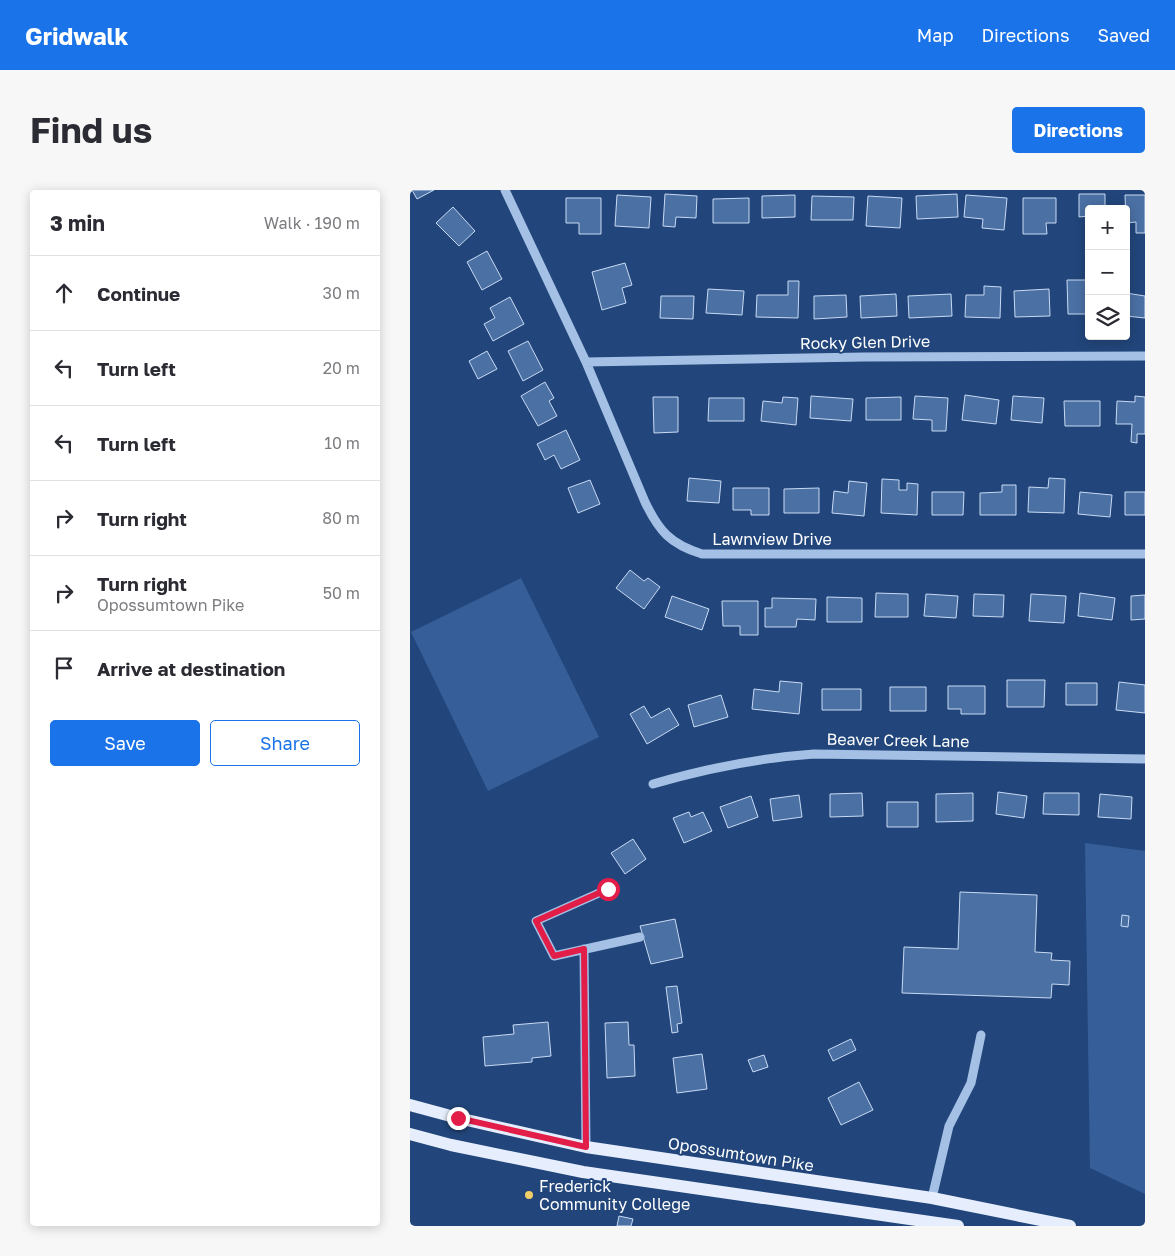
<!DOCTYPE html>
<html lang="en">
<head>
<meta charset="utf-8">
<style>
	:root { --surface:#fff; --page:#f7f7f7; --text:#2b2b33; --muted:#7c7c81; --line:#e1e1e2; --accent:#1a73e8 }
	body { margin:0; font-family:"Golos Text",sans-serif; background:var(--page); color:var(--text) }
	.controls { position:absolute; right:15px; top:15px; display:grid; overflow:hidden; border-radius:5px; box-shadow:0 2px 12px #0003 }
	.controls button { width:45px; height:45px; display:grid; place-items:center; padding:0; border:0; border-bottom:1px solid var(--line); background:var(--surface); color:var(--text); font:25px sans-serif }
	.stop { position:absolute; width:15px; height:15px; margin:-11px; border:4px solid #e11d48; border-radius:50%; background:#fff }
	.stop.end { background:#e11d48; border-color:#fff; box-shadow:0 1px 5px #0008 }
	.list { margin:0; padding:0; list-style:none }
	h2 { display:flex; justify-content:space-between; align-items:center; height:65px; margin:0; padding:0 20px; font-size:21px }
	h2 small { font-size:16px; font-weight:400; color:var(--muted) }
	.list li { display:grid; grid-template-columns:32px 1fr auto; gap:15px; align-items:center; box-sizing:border-box; height:75px; padding:0 20px; border-top:1px solid var(--line) }
	.list b { display:block; font-size:19px; white-space:nowrap }
	.list p { margin:0; font-size:16px; white-space:nowrap; color:var(--muted) }
	.list em { font-size:16px; font-style:normal; color:var(--muted) }
	.actions { display:flex; gap:10px; padding:15px 20px }
	.actions a { flex:1; padding:11px 0; border:1px solid var(--accent); border-radius:5px; text-align:center; font-size:18px; color:var(--accent) }
	.actions .main { background:var(--accent); color:#fff }
	.icon { flex:none; width:28px; height:28px; fill:none; stroke:currentColor; stroke-width:2; stroke-linecap:round; stroke-linejoin:round }
	.map { position:relative; flex:none; width:735px; height:1036px; overflow:hidden; border-radius:5px }
	header { display:flex; align-items:center; gap:30px; box-sizing:border-box; height:70px; padding:0 25px; background:var(--accent); color:#fff }
	header strong { font-size:24px }
	nav { display:flex; gap:28px; margin-inline-start:auto; font-size:18px }
	.intro { display:flex; align-items:center; justify-content:space-between; box-sizing:border-box; height:120px; padding:0 30px }
	h1 { margin:0; font-size:35px }
	.button { padding:12px 22px; border-radius:5px; background:var(--accent); color:#fff; font-size:18px; font-weight:700 }
	main { display:flex; gap:30px; padding:0 30px }
	aside { flex:1; background:var(--surface); border-radius:5px; box-shadow:0 2px 12px #0003 }
	.map>svg:first-child { display:block }
	.green { fill:#365f99 }
	.building { fill:#4b70a4; stroke:#c8daf4 }
	.lines { fill:none; stroke-linecap:round; stroke-linejoin:round }
	.minor { stroke:#a5c0e5; stroke-width:9 }
	.major { stroke:#e6eefd; stroke-width:12 }
	.route { stroke:#e11d48; stroke-width:6 }
	.poi-dot { fill:#f1cf68; stroke:#22467b; stroke-width:2 }
	.labels { text-anchor:middle; dominant-baseline:central; stroke-width:4; stroke-linejoin:round; paint-order:stroke }
	.street-label { font-size:16px; fill:#fff; stroke:#22467b }
	.poi-label { font-size:16px; fill:#fff; stroke:#22467b; text-anchor:start }
</style>
</head>
<body>
<header>
<strong>Gridwalk</strong>
<nav><a>Map</a><a>Directions</a><a>Saved</a></nav>
</header>
<div class="intro"><h1>Find us</h1><a class="button">Directions</a></div>
<main>
<aside>
<h2>3 min<small>Walk · 190 m</small></h2>
<ul class="list">
<li><svg class="icon" aria-label="ahead" viewBox="0 0 24 24"><path d="M12 20V5M6 11l6-6 6 6"/></svg><div><b>Continue</b></div><em>30 m</em></li>
<li><svg class="icon" aria-label="left" viewBox="0 0 24 24"><path d="M17 20v-9H6M10 6l-5 5 5 5"/></svg><div><b>Turn left</b></div><em>20 m</em></li>
<li><svg class="icon" aria-label="left" viewBox="0 0 24 24"><path d="M17 20v-9H6M10 6l-5 5 5 5"/></svg><div><b>Turn left</b></div><em>10 m</em></li>
<li><svg class="icon" aria-label="right" viewBox="0 0 24 24"><path d="M7 20v-9h11M14 6l5 5-5 5"/></svg><div><b>Turn right</b></div><em>80 m</em></li>
<li><svg class="icon" aria-label="right" viewBox="0 0 24 24"><path d="M7 20v-9h11M14 6l5 5-5 5"/></svg><div><b>Turn right</b><p>Opossumtown Pike</p></div><em>50 m</em></li>
<li><svg class="icon" aria-label="arrive" viewBox="0 0 24 24"><path d="M6 21V4h12l-3 4 3 4H6"/></svg><div><b>Arrive at destination</b></div></li>
</ul>
<div class="actions"><a class="main">Save</a><a>Share</a></div>
</aside>
<div class="map">
<svg width="735" height="1036" viewBox="0 0 735 1036">
	<rect width="100%" height="100%" fill="#22467b"/>
	<!-- green -->
	<path class="green" d="M 111,388 L 189,547 L 78,601 L 1,442 Z
		M 675,653 L 735,661 L 735,1004 L 680,978 Z"/>
	<!-- building -->
	<path class="building" d="M 2,0 L 24,0 L 7,9 Z
		M 255,4 L 287,6 L 286,28 L 266,27 L 265,37 L 253,36 Z
		M 547,4 L 548,27 L 507,29 L 506,6 Z
		M 669,4 L 695,4 L 695,19 L 679,19 L 679,26 L 669,27 Z
		M 207,5 L 241,7 L 239,38 L 205,36 Z
		M 385,5 L 385,27 L 352,28 L 352,6 Z
		M 556,5 L 597,8 L 594,40 L 572,38 L 573,29 L 554,27 Z
		M 715,5 L 735,5 L 735,43 L 726,43 L 726,32 L 716,33 Z
		M 402,6 L 444,7 L 443,30 L 401,30 Z
		M 458,6 L 492,8 L 490,38 L 456,36 Z
		M 156,8 L 191,8 L 191,44 L 169,44 L 169,33 L 156,33 Z
		M 339,8 L 339,33 L 303,33 L 303,9 Z
		M 613,8 L 646,8 L 646,33 L 636,33 L 637,44 L 613,44 Z
		M 43,17 L 65,41 L 49,56 L 26,33 Z
		M 77,61 L 92,89 L 72,100 L 57,72 Z
		M 215,73 L 222,95 L 212,98 L 216,113 L 192,120 L 182,82 Z
		M 657,90 L 679,90 L 679,124 L 658,124 Z
		M 378,91 L 389,91 L 388,128 L 346,127 L 347,105 L 378,105 Z
		M 574,96 L 591,97 L 590,128 L 555,127 L 556,105 L 574,105 Z
		M 298,99 L 334,101 L 332,125 L 296,123 Z
		M 639,99 L 640,126 L 605,127 L 604,101 Z
		M 716,103 L 735,106 L 735,128 L 716,126 Z
		M 486,104 L 487,126 L 451,128 L 450,106 Z
		M 541,104 L 542,126 L 499,128 L 498,106 Z
		M 436,105 L 437,127 L 404,129 L 404,106 Z
		M 251,106 L 284,106 L 283,129 L 250,128 Z
		M 100,107 L 114,134 L 83,151 L 74,134 L 85,128 L 80,118 Z
		M 118,151 L 133,180 L 113,191 L 98,161 Z
		M 77,161 L 87,179 L 68,189 L 59,171 Z
		M 135,192 L 144,208 L 139,211 L 147,226 L 128,236 L 111,206 Z
		M 555,205 L 589,210 L 586,234 L 552,230 Z
		M 401,206 L 443,209 L 441,231 L 400,228 Z
		M 505,206 L 538,208 L 536,241 L 522,241 L 522,230 L 503,229 Z
		M 603,206 L 634,208 L 632,233 L 601,230 Z
		M 725,206 L 735,207 L 735,244 L 727,244 L 727,253 L 721,252 L 722,234 L 706,234 L 707,211 L 725,212 Z
		M 243,207 L 268,207 L 268,242 L 244,243 Z
		M 373,207 L 388,208 L 386,235 L 351,231 L 353,211 L 372,213 Z
		M 491,207 L 491,230 L 456,230 L 456,208 Z
		M 299,208 L 334,208 L 334,231 L 298,231 Z
		M 654,211 L 690,211 L 690,236 L 655,236 Z
		M 156,240 L 170,270 L 151,279 L 144,265 L 135,270 L 127,254 Z
		M 279,288 L 311,291 L 309,313 L 277,311 Z
		M 639,288 L 655,289 L 654,323 L 618,322 L 619,297 L 638,298 Z
		M 472,289 L 489,290 L 489,300 L 497,300 L 497,293 L 508,294 L 507,325 L 471,323 Z
		M 180,290 L 190,314 L 168,323 L 158,298 Z
		M 439,291 L 457,293 L 454,326 L 422,323 L 424,301 L 438,303 Z
		M 592,295 L 606,295 L 606,325 L 570,325 L 570,303 L 592,302 Z
		M 323,298 L 359,298 L 359,325 L 341,325 L 341,320 L 323,320 Z
		M 409,298 L 409,323 L 374,323 L 374,299 Z
		M 522,302 L 554,302 L 553,325 L 522,325 Z
		M 670,302 L 702,305 L 700,327 L 668,324 Z
		M 715,302 L 735,302 L 735,325 L 715,325 Z
		M 220,380 L 234,391 L 238,388 L 250,397 L 234,419 L 206,398 Z
		M 466,403 L 498,404 L 498,427 L 465,427 Z
		M 670,403 L 705,408 L 702,430 L 668,426 Z
		M 516,404 L 548,406 L 546,428 L 514,426 Z
		M 564,404 L 594,405 L 593,427 L 563,426 Z
		M 621,404 L 656,406 L 654,433 L 619,431 Z
		M 735,405 L 735,429 L 721,430 L 721,406 Z
		M 262,406 L 299,419 L 292,440 L 255,427 Z
		M 417,407 L 452,408 L 452,432 L 417,432 Z
		M 362,408 L 406,409 L 405,430 L 387,429 L 386,437 L 355,437 L 355,418 L 362,418 Z
		M 312,411 L 348,411 L 348,445 L 330,445 L 330,436 L 313,436 Z
		M 597,490 L 635,490 L 634,517 L 597,517 Z
		M 370,491 L 392,493 L 389,524 L 342,519 L 344,499 L 369,502 Z
		M 709,492 L 735,495 L 735,523 L 706,520 Z
		M 656,493 L 687,493 L 687,515 L 656,515 Z
		M 538,496 L 575,496 L 575,524 L 551,524 L 551,519 L 538,519 Z
		M 480,497 L 516,497 L 516,521 L 480,521 Z
		M 412,499 L 451,499 L 451,520 L 412,520 Z
		M 311,505 L 318,527 L 284,537 L 278,515 Z
		M 234,516 L 241,528 L 259,518 L 269,535 L 237,554 L 220,524 Z
		M 588,602 L 617,606 L 614,628 L 586,624 Z
		M 452,603 L 453,626 L 420,627 L 420,604 Z
		M 563,603 L 563,631 L 526,632 L 526,604 Z
		M 634,603 L 669,603 L 669,625 L 633,624 Z
		M 690,604 L 722,607 L 721,629 L 688,627 Z
		M 389,605 L 392,627 L 363,631 L 360,609 Z
		M 341,606 L 348,627 L 318,638 L 310,617 Z
		M 477,612 L 508,612 L 508,637 L 477,637 Z
		M 279,622 L 281,627 L 293,622 L 302,641 L 274,653 L 263,628 Z
		M 223,649 L 236,669 L 215,684 L 201,663 Z
		M 550,702 L 627,705 L 625,762 L 642,763 L 641,770 L 660,771 L 659,795 L 642,794 L 641,808 L 492,803 L 494,757 L 548,759 Z
		M 712,725 L 719,726 L 718,737 L 711,736 Z
		M 265,729 L 273,767 L 241,774 L 230,736 Z
		M 267,796 L 272,833 L 267,834 L 268,842 L 262,843 L 256,797 Z
		M 138,832 L 141,866 L 122,868 L 122,872 L 75,876 L 73,847 L 104,844 L 103,835 Z
		M 218,832 L 219,855 L 224,855 L 225,886 L 197,888 L 195,833 Z
		M 441,849 L 446,860 L 423,871 L 418,860 Z
		M 292,864 L 297,899 L 267,903 L 263,868 Z
		M 354,865 L 358,877 L 343,882 L 338,870 Z
		M 449,892 L 463,920 L 431,935 L 418,908 Z
		M 209,1026 L 223,1029 L 221,1036 L 207,1036 Z"/>
	<g class="lines">
		<!-- minor -->
		<path class="minor" d="M 95,0 L 176,172 L 235,312 C 249,341 260,354 292,364 L 735,364
			M 176,172 L 454,167 L 735,166
			M 243,594 C 298,578 347,568 404,564 L 735,569
			M 198,699 L 126,731 L 144,766 L 230,747
			M 174,759 L 176,957
			M 522,1008 L 539,936 L 561,893 L 571,845"/>
		<!-- major -->
		<path class="major" d="M 0,915 L 48,928 L 176,957 L 522,1008 L 660,1036
			M 0,944 L 41,955 L 173,982 L 548,1036"/>
	</g>
	<g class="lines">
		<!-- route -->
		<path class="route" d="M 48,928 L 176,957 L 174,759 L 144,766 L 126,731 L 198,699"/>
	</g>
	<!-- markers -->
	<circle class="poi-dot" cx="119" cy="1005" r="5"/>
	<g class="labels">
		<!-- street labels -->
		<g class="street-label">
			<text transform="translate(455 152) rotate(-1)">Rocky Glen Drive</text>
			<text x="362" y="349">Lawnview Drive</text>
			<text transform="translate(488 550) rotate(1)">Beaver Creek Lane</text>
			<text transform="translate(331 964) rotate(9)">Opossumtown Pike</text>
		</g>
		<!-- poi labels -->
		<g class="poi-label">
			<text x="129" y="996">Frederick<tspan x="129" dy="18">Community College</tspan></text>
		</g>
	</g>
</svg>
<div class="controls">
<button>+</button>
<button>−</button>
<button><svg class="icon" aria-label="layers" viewBox="0 0 24 24"><path d="M12 4l9 5-9 5-9-5zM3 14l9 5 9-5"/></svg></button>
</div>
<div class="stop" style="left:198px;top:699px"></div>
<div class="stop end" style="left:48px;top:928px"></div>
</div>
</main>
</body>
</html>
